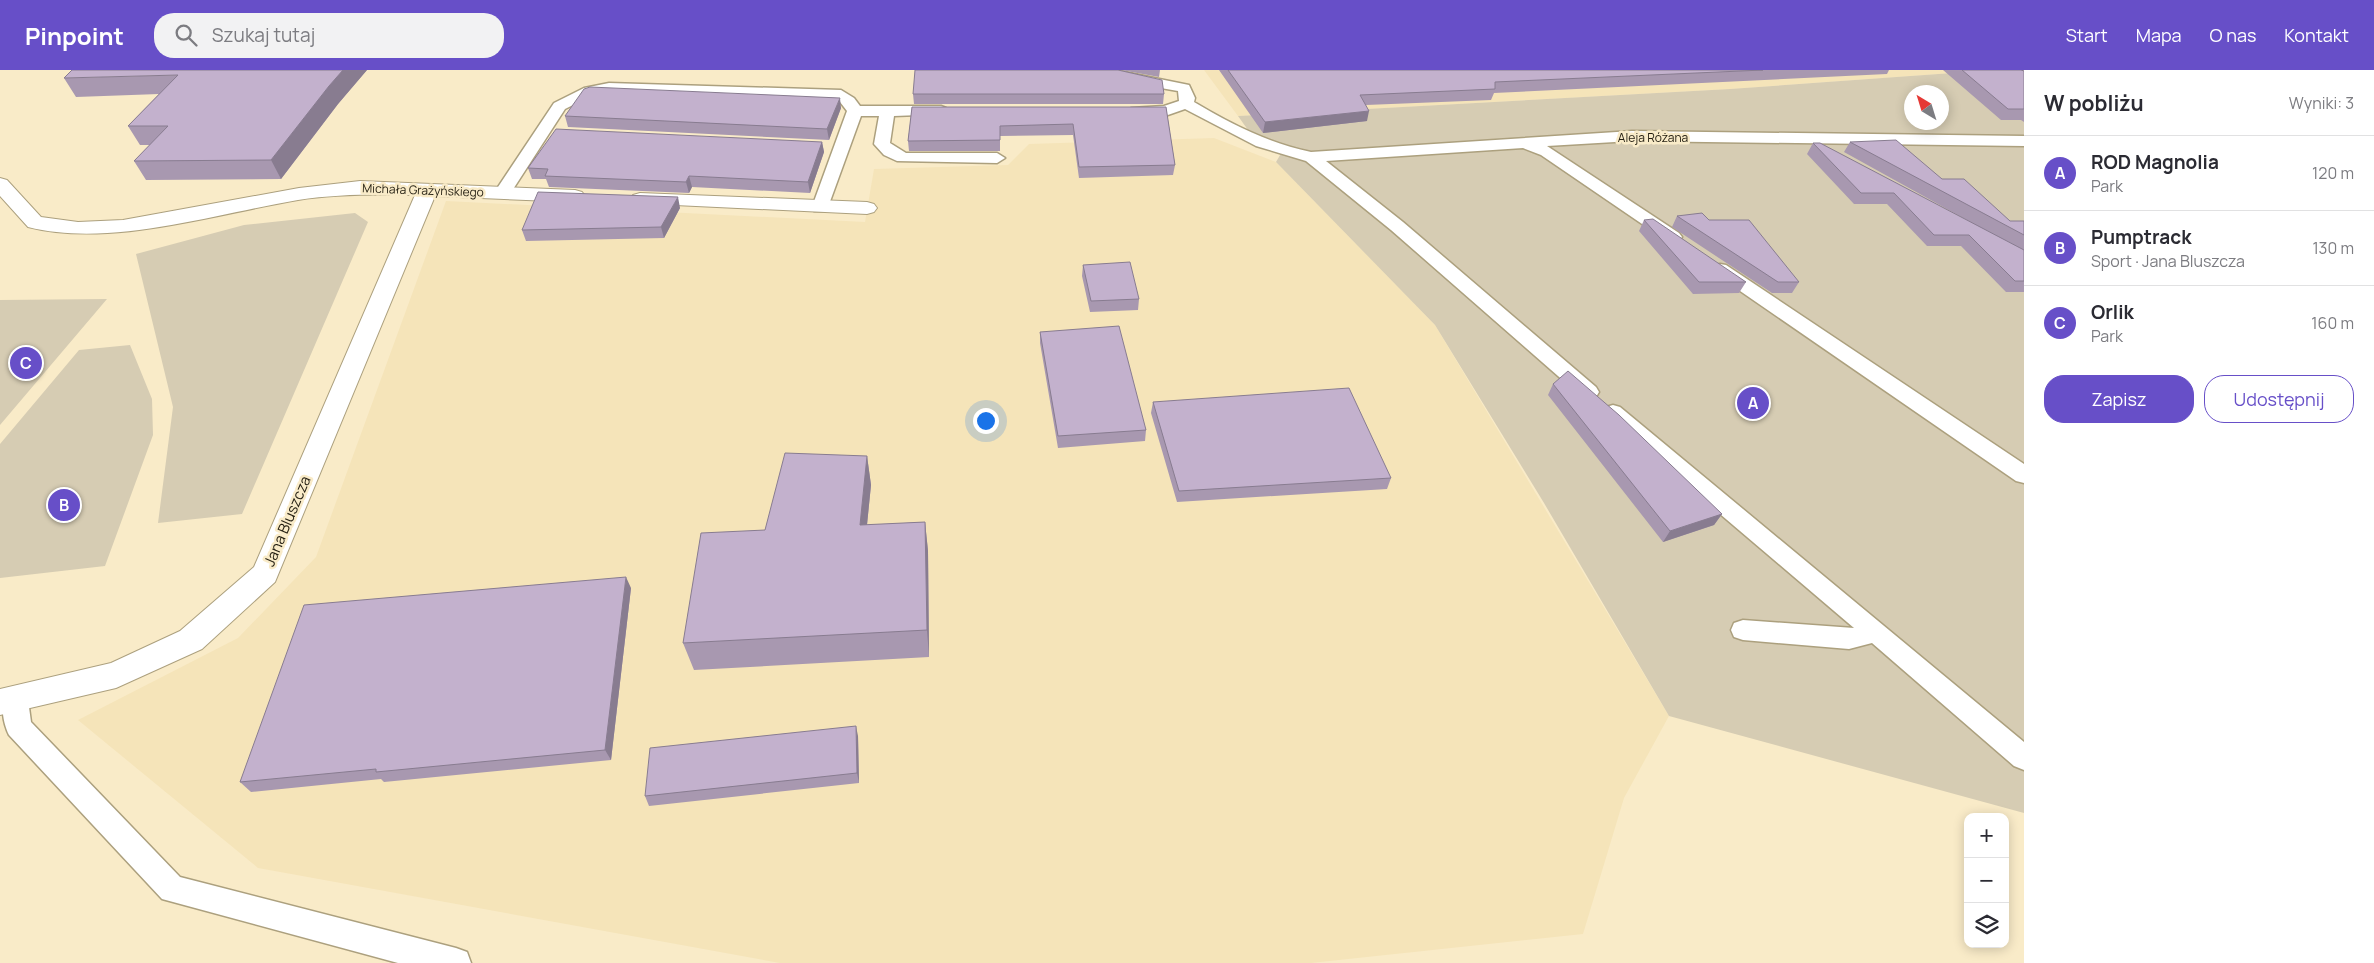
<!DOCTYPE html>
<html lang="pl">
<head>
<meta charset="utf-8">
<style>
	:root { --surface:#fff; --page:#f2f2f3; --text:#2b2b33; --muted:#7c7c81; --line:#e1e1e2; --accent:#674fc8 }
	body { margin:0; font-family:Manrope,sans-serif; background:var(--page); color:var(--text) }
	.controls { position:absolute; right:15px; bottom:15px; display:grid; overflow:hidden; border-radius:10px; box-shadow:0 2px 12px #0003 }
	.controls button { width:45px; height:45px; display:grid; place-items:center; padding:0; border:0; border-bottom:1px solid var(--line); background:var(--surface); color:var(--text); font:25px sans-serif }
	.compass { position:absolute; left:1904px; top:15px; width:45px; height:45px; border-radius:50%; background:var(--surface); box-shadow:0 2px 12px #0003; rotate:322deg }
	.you { position:absolute; left:985px; top:350px; width:18px; height:18px; margin:-12px; border:4px solid #fff; border-radius:50%; background:#1a73e8; box-shadow:0 0 0 8px #1a73e833 }
	.badge { display:grid; place-items:center; width:32px; height:32px; border-radius:50%; background:var(--accent); color:#fff; font-size:16px; font-weight:700 }
	.pin { position:absolute; translate:-50% -50%; border:2px solid #fff; box-shadow:0 1px 5px #0006 }
	.list { margin:0; padding:0; list-style:none }
	h2 { display:flex; justify-content:space-between; align-items:center; height:65px; margin:0; padding:0 20px; font-size:21px }
	h2 small { font-size:16px; font-weight:400; color:var(--muted) }
	.list li { display:grid; grid-template-columns:32px 1fr auto; gap:15px; align-items:center; box-sizing:border-box; height:75px; padding:0 20px; border-top:1px solid var(--line) }
	.list b { display:block; font-size:19px; white-space:nowrap }
	.list p { margin:0; font-size:16px; white-space:nowrap; color:var(--muted) }
	.list em { font-size:16px; font-style:normal; color:var(--muted) }
	.actions { display:flex; gap:10px; padding:15px 20px }
	.actions a { flex:1; padding:11px 0; border:1px solid var(--accent); border-radius:20px; text-align:center; font-size:18px; color:var(--accent) }
	.actions .main { background:var(--accent); color:#fff }
	.icon { flex:none; width:28px; height:28px; fill:none; stroke:currentColor; stroke-width:2; stroke-linecap:round; stroke-linejoin:round }
	.map { position:relative; flex:none; width:2024px; height:893px; overflow:hidden }
	header { display:flex; align-items:center; gap:30px; box-sizing:border-box; height:70px; padding:0 25px; background:var(--accent); color:#fff }
	header strong { font-size:24px }
	nav { display:flex; gap:28px; margin-inline-start:auto; font-size:18px }
	.search { width:350px; height:45px; background:var(--page); display:flex; align-items:center; gap:12px; box-sizing:border-box; padding:0 18px; border-radius:20px; color:var(--muted); font-size:19px }
	main { display:flex }
	aside { flex:1; background:var(--surface) }
	.map>svg:first-child { display:block }
	.built { fill:#f5e4b9 }
	.green { fill:#d6ccb3; fill-rule:evenodd }
	.lines { fill:none; stroke-linecap:round; stroke-linejoin:round }
	.lane-casing { stroke:#aca07e; stroke-width:3 }
	.street-casing { stroke:#aca07e; stroke-width:2 }
	.lane { fill:#fff; fill-rule:evenodd }
	.street { fill:#fff; fill-rule:evenodd }
	.wall { fill:#a898b0 }
	.shaded-wall { fill:#887c90 }
	.building { fill:#c3b1cd; stroke:#887c90 }
	.labels { text-anchor:middle; dominant-baseline:central; stroke-width:5; stroke-linejoin:round; paint-order:stroke }
	.far-street-label { font-size:12px; fill:#231e11; stroke:#f9ebc8 }
	.street-label { font-size:15px; fill:#231e11; stroke:#f9ebc8 }
</style>
</head>
<body>
<header>
<strong>Pinpoint</strong>
<div class="search"><svg class="icon" aria-label="search" viewBox="0 0 24 24"><circle cx="10" cy="10" r="6"/><path d="M15 15l6 6"/></svg>Szukaj tutaj</div>
<nav><a>Start</a><a>Mapa</a><a>O nas</a><a>Kontakt</a></nav>
</header>
<main>
<div class="map">
<svg width="2024" height="893" viewBox="0 0 2024 893">
	<rect width="100%" height="100%" fill="#f9ebc8"/>
	<!-- built -->
	<path class="built" d="M 1204,0 L 1994,0 L 1730,19 L 1238,46 Z
		M 1214,68 L 1276,92 L 1435,255 L 1669,646 L 1624,728 L 1583,864 L 1311,893 L 780,893 L 258,798 L 78,650 L 238,568 L 316,487 L 446,131 L 865,152 L 874,99 L 1008,95 L 1029,74 Z"/>
	<!-- green -->
	<path class="green" d="M 1994,0 L 2024,0 L 2024,743 L 1669,646 L 1544,433 L 1435,255 L 1276,92 L 1286,75 L 1253,67 L 1238,46 L 1730,19 ZM 1912,22 L 1942,22 L 1942,52 L 1912,52 Z
		M 355,143 L 368,152 L 242,444 L 158,453 L 173,337 L 136,184 L 244,155 Z
		M 107,229 L 0,355 L 0,230 Z
		M 130,275 L 152,329 L 153,365 L 105,496 L 0,508 L 0,374 L 79,280 Z"/>
	<g class="lines">
		<!-- lane casing -->
		<g class="lane-casing">
			<path id="lane" d="M 1091,0 L 1115,0 L 1189,15 L 1195,28 L 1194,32 C 1231,54 1268,73 1311,82 L 1632,61 L 2024,66 L 2024,76 L 1632,71 L 1547,76 L 1679,163 L 1682,167 L 1679,171 L 1667,171 L 1541,85 L 1523,78 L 1326,91 L 1403,152 L 1596,317 L 1599,322 L 1596,327 L 1589,329 L 1582,327 L 1391,160 L 1306,91 L 1256,76 L 1185,39 L 1165,46 L 1131,44 L 1128,41 L 1131,38 L 1164,36 L 1179,31 L 1178,21 L 1132,13 L 1093,3 Z
				M 609,13 L 841,20 L 854,28 L 860,36 L 941,36 L 946,38 L 949,41 L 946,44 L 894,46 L 890,73 L 906,83 L 997,83 L 1005,88 L 997,93 L 897,91 L 884,85 L 874,74 L 879,46 L 861,46 L 828,137 L 826,141 L 814,141 L 812,137 L 847,41 L 837,28 L 609,21 L 593,25 L 565,39 L 508,127 L 496,127 L 494,123 L 554,33 L 584,18 Z
				M 1720,194 L 1726,195 L 2024,394 L 2024,413 L 2016,411 L 1714,203 L 1711,199 L 1714,195 Z
				M 1613,335 L 1620,337 L 2024,672 L 2024,700 L 2014,696 L 1872,573 L 1849,579 L 1743,570 L 1734,567 L 1731,560 L 1734,553 L 1743,550 L 1854,558 L 1606,347 L 1603,342 L 1606,337 Z
				M 15,619 L 24,622 L 28,630 L 31,652 L 180,807 L 456,878 L 467,882 L 471,893 L 398,893 L 162,829 L 9,665 C 3,653 0,635 6,622 Z"/>
		</g>
		<!-- street casing -->
		<g class="street-casing">
			<path id="street" d="M 0,108 L 7,110 L 41,147 L 78,152 L 123,150 L 299,118 L 360,111 L 575,120 L 582,122 L 585,126 L 582,130 L 575,132 L 435,126 L 275,512 L 202,579 L 116,618 L 0,645 L 0,619 L 111,593 L 180,561 L 254,497 L 415,125 C 375,124 337,124 298,130 C 215,144 110,178 28,157 L 0,126 Z
				M 640,123 L 867,132 L 874,134 L 877,138 L 874,142 L 867,144 L 633,133 L 630,129 L 633,125 Z"/>
		</g>
		<!-- lane -->
		<use href="#lane" class="lane"/>
		<!-- street -->
		<use href="#street" class="street"/>
	</g>
	<!-- wall -->
	<path class="wall" d="M 367,0 L 338,34 L 281,109 L 146,110 L 134,91 L 150,75 L 140,75 L 128,56 L 159,24 L 76,27 L 64,8 Z
		M 1121,0 L 1160,0 L 1159,7 Z
		M 1219,0 L 1889,0 L 1887,4 L 1494,23 L 1491,30 L 1366,35 L 1367,51 L 1263,63 Z
		M 1943,0 L 2021,0 L 2024,1 L 2024,52 L 2021,50 L 2001,50 Z
		M 913,24 L 1164,24 L 1163,34 L 914,34 Z
		M 912,37 L 1166,37 L 1175,95 L 1173,105 L 1079,108 L 1073,65 L 1000,66 L 1000,81 L 909,81 L 908,71 Z
		M 841,38 L 829,70 L 568,57 L 565,46 Z
		M 822,72 L 824,82 L 810,123 L 692,117 L 689,123 L 549,117 L 546,109 L 532,109 L 528,98 Z
		M 1850,72 L 1942,109 L 2010,151 L 2024,151 L 2024,222 L 2006,222 L 1961,176 L 1927,176 L 1887,134 L 1854,134 L 1807,84 L 1813,73 L 1974,154 L 1844,82 Z
		M 680,138 L 664,168 L 526,171 L 522,160 Z
		M 1677,146 L 1709,150 L 1799,212 L 1792,223 L 1772,223 L 1672,157 Z
		M 1644,150 L 1746,212 L 1739,223 L 1693,224 L 1639,161 Z
		M 1083,195 L 1139,229 L 1138,240 L 1090,242 L 1082,206 Z
		M 1040,262 L 1146,360 L 1145,371 L 1058,378 L 1040,273 Z
		M 1553,314 L 1722,444 L 1714,455 L 1663,472 L 1548,325 Z
		M 1153,332 L 1391,408 L 1387,419 L 1177,432 L 1151,343 Z
		M 867,386 L 871,415 L 867,455 L 925,452 L 928,481 L 929,587 L 694,600 L 683,573 Z
		M 631,518 L 611,690 L 384,712 L 381,709 L 251,722 L 240,712 Z
		M 858,666 L 859,713 L 649,736 L 645,726 Z"/>
	<!-- shaded-wall -->
	<path class="shaded-wall" d="M 343,0 L 367,0 L 338,34 L 281,109 L 271,90 L 329,16 Z
		M 840,28 L 841,38 L 829,70 L 827,59 Z
		M 1369,41 L 1367,51 L 1263,63 L 1265,52 Z
		M 822,72 L 824,82 L 810,123 L 808,112 Z
		M 689,106 L 692,117 L 689,123 L 686,112 Z
		M 678,127 L 680,138 L 664,168 L 661,157 Z
		M 867,386 L 871,415 L 864,484 L 860,455 Z
		M 1722,444 L 1714,455 L 1663,472 L 1670,461 Z
		M 925,452 L 928,481 L 929,587 L 927,560 Z
		M 626,507 L 631,518 L 611,690 L 605,680 Z
		M 856,656 L 858,666 L 859,713 L 857,703 Z"/>
	<!-- building -->
	<path class="building" d="M 72,0 L 343,0 L 329,16 L 271,90 L 134,91 L 168,56 L 128,56 L 178,5 L 64,8 Z
		M 915,0 L 1118,0 L 1162,10 L 1164,24 L 913,24 Z
		M 1228,0 L 1763,0 L 1495,12 L 1495,19 L 1360,25 L 1369,41 L 1265,52 Z
		M 1962,0 L 2021,0 L 2024,1 L 2024,39 L 2008,39 Z
		M 590,17 L 840,28 L 827,59 L 565,46 L 584,19 Z
		M 912,37 L 1166,37 L 1175,95 L 1079,97 L 1073,54 L 1000,56 L 1000,70 L 908,71 Z
		M 556,59 L 822,72 L 808,112 L 689,106 L 686,112 L 545,106 L 548,99 L 528,98 Z
		M 1896,70 L 1942,109 L 1964,109 L 2010,151 L 2024,151 L 2024,165 L 1850,72 Z
		M 1813,73 L 1820,73 L 2024,180 L 2024,211 L 2015,211 L 1969,165 L 1934,165 L 1894,123 L 1861,123 Z
		M 538,122 L 678,127 L 661,157 L 522,160 Z
		M 1702,143 L 1709,150 L 1749,150 L 1799,212 L 1778,212 L 1677,146 Z
		M 1653,149 L 1746,212 L 1699,212 L 1644,150 Z
		M 1130,192 L 1139,229 L 1091,231 L 1083,195 Z
		M 1119,256 L 1146,360 L 1058,366 L 1040,262 Z
		M 1568,301 L 1619,345 L 1722,444 L 1670,461 L 1553,314 Z
		M 1349,318 L 1391,408 L 1179,421 L 1153,332 Z
		M 785,383 L 867,386 L 860,455 L 925,452 L 927,560 L 683,573 L 701,463 L 765,460 Z
		M 626,507 L 605,680 L 376,702 L 376,699 L 240,712 L 304,535 Z
		M 856,656 L 857,703 L 645,726 L 650,678 Z"/>
	<g class="labels">
		<!-- far-street labels -->
		<g class="far-street-label">
			<text x="1653" y="67">Aleja Różana</text>
			<text transform="translate(423 120) rotate(2)">Michała Grażyńskiego</text>
		</g>
		<!-- street labels -->
		<g class="street-label">
			<text transform="translate(287 451) rotate(-67)">Jana Bluszcza</text>
		</g>
	</g>
</svg>
<div class="controls">
<button>+</button>
<button>−</button>
<button><svg class="icon" aria-label="layers" viewBox="0 0 24 24"><path d="M12 4l9 5-9 5-9-5zM3 14l9 5 9-5"/></svg></button>
</div>
<svg class="compass" viewBox="-18 -18 36 36"><path d="M0-13l5 13h-10z" fill="#e53935"/><path d="M0 13l5-13h-10z" fill="#7c7c81"/></svg>
<div class="you"></div>
<div class="pin badge" style="left:1753px;top:333px">A</div>
<div class="pin badge" style="left:64px;top:435px">B</div>
<div class="pin badge" style="left:26px;top:293px">C</div>
</div>
<aside>
<h2>W pobliżu<small>Wyniki: 3</small></h2>
<ul class="list">
<li><span class="badge">A</span><div><b>ROD Magnolia</b><p>Park</p></div><em>120 m</em></li>
<li><span class="badge">B</span><div><b>Pumptrack</b><p>Sport · Jana Bluszcza</p></div><em>130 m</em></li>
<li><span class="badge">C</span><div><b>Orlik</b><p>Park</p></div><em>160 m</em></li>
</ul>
<div class="actions"><a class="main">Zapisz</a><a>Udostępnij</a></div>
</aside>
</main>
</body>
</html>
